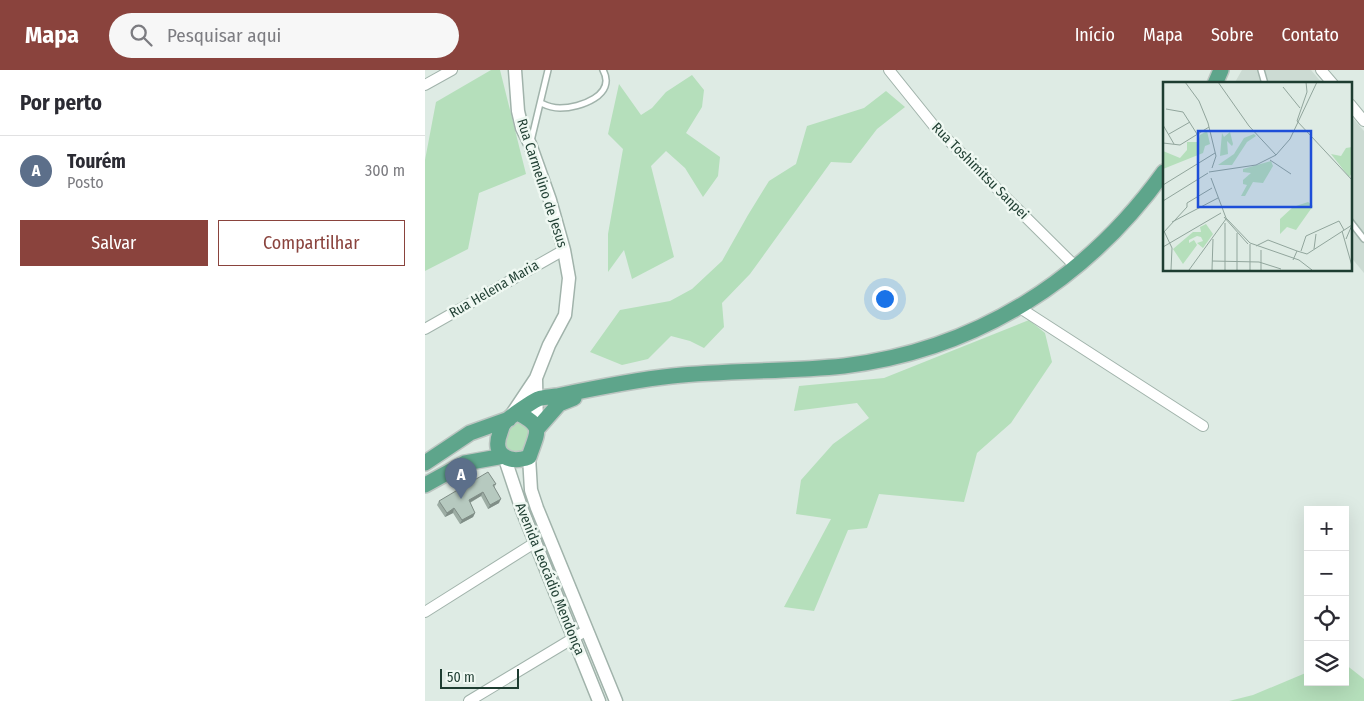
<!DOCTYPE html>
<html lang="pt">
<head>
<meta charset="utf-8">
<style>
	:root { --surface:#fff; --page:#f7f7f7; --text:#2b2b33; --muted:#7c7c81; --line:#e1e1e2; --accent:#8a433d }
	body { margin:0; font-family:"Fira Sans Condensed",sans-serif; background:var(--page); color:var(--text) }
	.controls { position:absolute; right:15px; bottom:15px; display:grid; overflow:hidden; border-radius:0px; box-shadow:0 5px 20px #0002 }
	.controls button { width:45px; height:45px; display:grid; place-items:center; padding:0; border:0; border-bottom:1px solid var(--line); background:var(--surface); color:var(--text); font:25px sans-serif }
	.scale { position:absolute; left:15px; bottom:12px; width:79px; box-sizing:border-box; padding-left:5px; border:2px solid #1e3d31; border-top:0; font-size:14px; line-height:18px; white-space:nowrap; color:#1e3d31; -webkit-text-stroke:4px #eff8f2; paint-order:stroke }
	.you { position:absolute; left:459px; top:228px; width:18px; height:18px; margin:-12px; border:4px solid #fff; border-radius:50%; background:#1a73e8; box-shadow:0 0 0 8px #1a73e833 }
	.badge { display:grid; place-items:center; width:32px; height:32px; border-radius:50%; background:var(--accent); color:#fff; font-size:16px; font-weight:700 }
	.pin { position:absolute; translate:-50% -41px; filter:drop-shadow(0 1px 2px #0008) }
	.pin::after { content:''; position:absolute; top:26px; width:18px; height:15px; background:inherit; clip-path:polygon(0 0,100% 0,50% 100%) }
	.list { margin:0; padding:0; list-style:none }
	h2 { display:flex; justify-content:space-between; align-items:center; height:65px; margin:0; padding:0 20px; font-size:21px }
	h2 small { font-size:16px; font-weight:400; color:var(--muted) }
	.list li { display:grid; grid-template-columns:32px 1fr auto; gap:15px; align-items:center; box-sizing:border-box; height:70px; padding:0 20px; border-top:1px solid var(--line) }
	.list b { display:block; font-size:19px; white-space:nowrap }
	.list p { margin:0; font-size:16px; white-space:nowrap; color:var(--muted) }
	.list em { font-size:16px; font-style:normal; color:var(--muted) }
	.actions { display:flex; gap:10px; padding:15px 20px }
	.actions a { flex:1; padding:11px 0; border:1px solid var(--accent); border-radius:0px; text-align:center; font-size:18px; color:var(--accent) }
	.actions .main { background:var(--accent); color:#fff }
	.icon { flex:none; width:28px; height:28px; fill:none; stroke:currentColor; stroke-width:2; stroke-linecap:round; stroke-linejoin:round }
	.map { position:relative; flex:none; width:939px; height:631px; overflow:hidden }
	header { display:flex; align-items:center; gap:30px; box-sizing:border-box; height:70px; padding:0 25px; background:var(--accent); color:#fff }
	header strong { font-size:24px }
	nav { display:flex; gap:28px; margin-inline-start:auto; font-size:18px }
	.search { width:350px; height:45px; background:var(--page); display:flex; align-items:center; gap:12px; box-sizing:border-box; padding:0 18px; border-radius:28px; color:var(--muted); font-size:19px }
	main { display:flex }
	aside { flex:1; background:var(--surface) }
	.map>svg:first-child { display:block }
	.built { fill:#ccdbd3 }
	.green { fill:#b5dfbb }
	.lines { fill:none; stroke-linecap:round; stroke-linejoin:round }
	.service-casing { stroke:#a1b3ab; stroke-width:8 }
	.minor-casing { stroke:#a1b3ab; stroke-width:12 }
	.tertiary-casing { stroke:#a1b3ab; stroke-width:15 }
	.primary-casing { stroke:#bcc5c1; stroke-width:18 }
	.service { stroke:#fff; stroke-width:5 }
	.minor { stroke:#fff; stroke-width:10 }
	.tertiary { stroke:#fff; stroke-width:12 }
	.primary { stroke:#5ea58b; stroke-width:15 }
	.wall { fill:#9dada4 }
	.shaded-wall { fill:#7f8d86 }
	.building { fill:#b6c9bf; stroke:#7f8d86 }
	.labels { text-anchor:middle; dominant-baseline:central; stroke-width:5; stroke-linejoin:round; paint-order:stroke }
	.street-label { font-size:14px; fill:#1e3d31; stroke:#eff8f2 }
	.inset-road { fill:none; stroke:#91a59c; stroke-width:1 }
	.view { fill:#1d4ed8; fill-opacity:0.15; stroke:#1d4ed8; stroke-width:2.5 }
	.inset-edge { fill:none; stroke:#1e3d31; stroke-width:2.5 }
</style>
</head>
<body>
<header>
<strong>Mapa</strong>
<div class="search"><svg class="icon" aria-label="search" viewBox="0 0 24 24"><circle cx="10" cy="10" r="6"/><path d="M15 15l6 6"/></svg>Pesquisar aqui</div>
<nav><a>Início</a><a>Mapa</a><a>Sobre</a><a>Contato</a></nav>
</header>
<main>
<aside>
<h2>Por perto<small></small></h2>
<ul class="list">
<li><span class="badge" style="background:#5c6f8a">A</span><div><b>Tourém</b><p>Posto</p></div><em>300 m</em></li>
</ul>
<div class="actions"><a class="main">Salvar</a><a>Compartilhar</a></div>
</aside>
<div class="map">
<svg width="939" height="631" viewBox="0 0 939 631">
	<rect width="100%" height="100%" fill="#deebe4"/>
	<!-- built -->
	<path class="built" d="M 817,0 L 886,0 L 898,14 L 809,14 Z
		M 925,45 L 939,61 L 939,203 L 925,186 Z"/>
	<!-- green -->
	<path class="green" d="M 66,0 L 75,0 L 101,104 L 54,123 L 43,179 L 0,201 L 0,90 L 11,32 Z
		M 267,5 L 279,20 L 277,37 L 261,63 L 295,87 L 293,106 L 278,127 L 260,98 L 241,81 L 226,96 L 249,187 L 207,209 L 199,180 L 183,202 L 183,164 L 198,79 L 183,64 L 194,14 L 216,45 L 227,38 L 241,22 Z
		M 461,21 L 480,37 L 452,59 L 426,93 L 406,92 L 325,204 L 297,233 L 299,257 L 279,278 L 265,271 L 246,266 L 223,289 L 197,295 L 165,282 L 195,240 L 245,231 L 267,219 L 297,191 L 323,145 L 344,111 L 371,94 L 382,56 L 439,38 Z
		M 604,250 L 620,263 L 627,292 L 586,353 L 552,383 L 539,432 L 454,424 L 442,458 L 423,460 L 389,541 L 359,537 L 406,449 L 371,444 L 376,410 L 408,374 L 444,348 L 432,333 L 369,341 L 374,316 L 459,308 Z
		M 97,352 L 103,355 C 106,367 102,378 91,384 L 79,379 C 81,366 81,354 97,352 Z
		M 920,594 L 939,609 L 939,631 L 804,631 L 828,625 L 883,602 L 883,612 L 920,612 Z"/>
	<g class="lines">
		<!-- service casing -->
		<g class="service-casing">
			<path id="service" d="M 836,0 L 840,14
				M 116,33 C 122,36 128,38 135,38 C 155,38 192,25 178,0
				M 106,71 L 123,0
				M 925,151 L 939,169"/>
		</g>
		<!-- minor casing -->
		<g class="minor-casing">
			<path id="minor" d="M 464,0 L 509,56 L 651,197
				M 896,0 L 908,14
				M 0,15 L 27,0
				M 925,34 L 939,51
				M 595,238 L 778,356
				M 0,259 L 139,180
				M 0,542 L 111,472
				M 44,631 L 162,560"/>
		</g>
		<!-- tertiary casing -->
		<g class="tertiary-casing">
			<path id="tertiary" d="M 90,0 L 93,41 L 97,58 L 105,74 L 125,130 L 139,180 L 144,208 L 140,245 L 124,275 L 111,308
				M 87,344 L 111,308 L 112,360
				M 79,386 L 97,440 L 174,631
				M 104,387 L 106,420 L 112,438 L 191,631"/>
		</g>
		<!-- primary casing -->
		<g class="primary-casing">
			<path id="primary" d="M 790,14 L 796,0
				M 93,343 C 120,357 112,362 104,387 C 85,394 66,386 75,363 C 76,359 77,355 80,352 C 83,348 108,331 113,329 C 119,327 126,327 132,326 C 170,318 209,310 247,306 C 304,300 362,302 419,296 C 552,280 662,209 739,102
				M 112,359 L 134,334 L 149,328
				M 0,393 L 45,363 L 84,349
				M 0,415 L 40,393 L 79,386"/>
		</g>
		<!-- service -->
		<use href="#service" class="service"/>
		<!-- minor -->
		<use href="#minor" class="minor"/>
		<!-- tertiary -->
		<use href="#tertiary" class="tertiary"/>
		<!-- primary -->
		<use href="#primary" class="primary"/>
	</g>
	<!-- wall -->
	<path class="wall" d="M 71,414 L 69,418 L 74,433 L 63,439 L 56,426 L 45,433 L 50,443 L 48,447 L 35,454 L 28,443 L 20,447 L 12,435 L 14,431 Z"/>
	<!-- shaded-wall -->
	<path class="shaded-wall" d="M 58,422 L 56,426 L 42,434 L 44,430 Z
		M 76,429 L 74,433 L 63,439 L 65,435 Z
		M 29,438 L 28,443 L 20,447 L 22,443 Z
		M 50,443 L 48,447 L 35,454 L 37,450 Z"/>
	<!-- building -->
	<path class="building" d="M 63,402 L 71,414 L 68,415 L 76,429 L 65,435 L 58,422 L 44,430 L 50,443 L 37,450 L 29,438 L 22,443 L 14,431 Z"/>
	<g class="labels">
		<!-- street labels -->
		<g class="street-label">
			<text transform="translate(555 101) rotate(45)">Rua Toshimitsu Sanpei</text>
			<text transform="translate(117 113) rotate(72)">Rua Carmelino de Jesus</text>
			<text transform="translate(69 219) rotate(-30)">Rua Helena Maria</text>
			<text transform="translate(125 509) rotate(68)">Avenida Leocádio Mendonça</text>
		</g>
	</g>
	<!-- overview -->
	<g transform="translate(738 12)">
		<rect width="189" height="189" fill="#deebe4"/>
		<path d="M 44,49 L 47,62 L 42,64 L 40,71 L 0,87 L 0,69 L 17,76 L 24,68 L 24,60 L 35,60 L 37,53 ZM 67,50 L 70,62 L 69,64 L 64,59 L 65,72 L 57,74 L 59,51 L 61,55 ZM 91,52 L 93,54 L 84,60 L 69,83 L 55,83 L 71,72 L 81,56 ZM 189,65 L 189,91 L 186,95 L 168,72 L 178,74 L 183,66 ZM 108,79 L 110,84 L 100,101 L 90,100 L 82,114 L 78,114 L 84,103 L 80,102 L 80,98 L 88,91 L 80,90 L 80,87 ZM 145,120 L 150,124 L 133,148 L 124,145 L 117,152 L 117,137 L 130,125 ZM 43,142 L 50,152 L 40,166 L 34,161 L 40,159 L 38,155 L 34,154 L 26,158 L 26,161 L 31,158 L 34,163 L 20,182 L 10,167 L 30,150 L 38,150 L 37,145 Z" fill="#b5dfbb"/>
		<path class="inset-road" d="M 22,0 L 36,19 L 45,41 L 53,74 L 49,86M 55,0 L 86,44 L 113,73M 143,0 L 144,10 L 134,39 L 189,98M 120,5 L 137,26M 3,27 L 20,30 L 34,52M 0,43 L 11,62M 6,52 L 27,40M 0,61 L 17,63 L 46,45M 107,78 L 128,92M 46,90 L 93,83 L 113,73 L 127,57 L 154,0M 48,96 L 63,136 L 87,161 L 136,178 L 149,188M 0,103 L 52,71M 0,119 L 45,91M 61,135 L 85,162M 9,140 L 55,116M 1,149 L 9,166 L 8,188M 179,149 L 189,184M 0,151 L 24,125 L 24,121 L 49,106M 74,151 L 74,188M 183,157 L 189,143M 93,164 L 105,158 L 134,169M 0,165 L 58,131M 151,167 L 153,152M 138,169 L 143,154 L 176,139 L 181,148M 130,178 L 134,169 L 144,172 L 189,143M 49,179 L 96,180 L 118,187M 26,188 L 63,137M 49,188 L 50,157M 62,188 L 62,141M 87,188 L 87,162M 98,188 L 98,168"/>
		<path class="view" d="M 35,49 L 148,49 L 148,125 L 35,125 Z"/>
		<rect width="189" height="189" class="inset-edge"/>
	</g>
</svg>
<div class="controls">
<button>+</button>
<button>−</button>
<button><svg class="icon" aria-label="locate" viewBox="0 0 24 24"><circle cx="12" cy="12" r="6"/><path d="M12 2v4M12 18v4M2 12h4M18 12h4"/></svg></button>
<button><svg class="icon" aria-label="layers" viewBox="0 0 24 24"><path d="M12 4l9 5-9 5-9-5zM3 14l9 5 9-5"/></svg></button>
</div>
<div class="scale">50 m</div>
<div class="you"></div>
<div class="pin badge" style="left:36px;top:429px;background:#5c6f8a">A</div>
</div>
</main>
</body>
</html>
